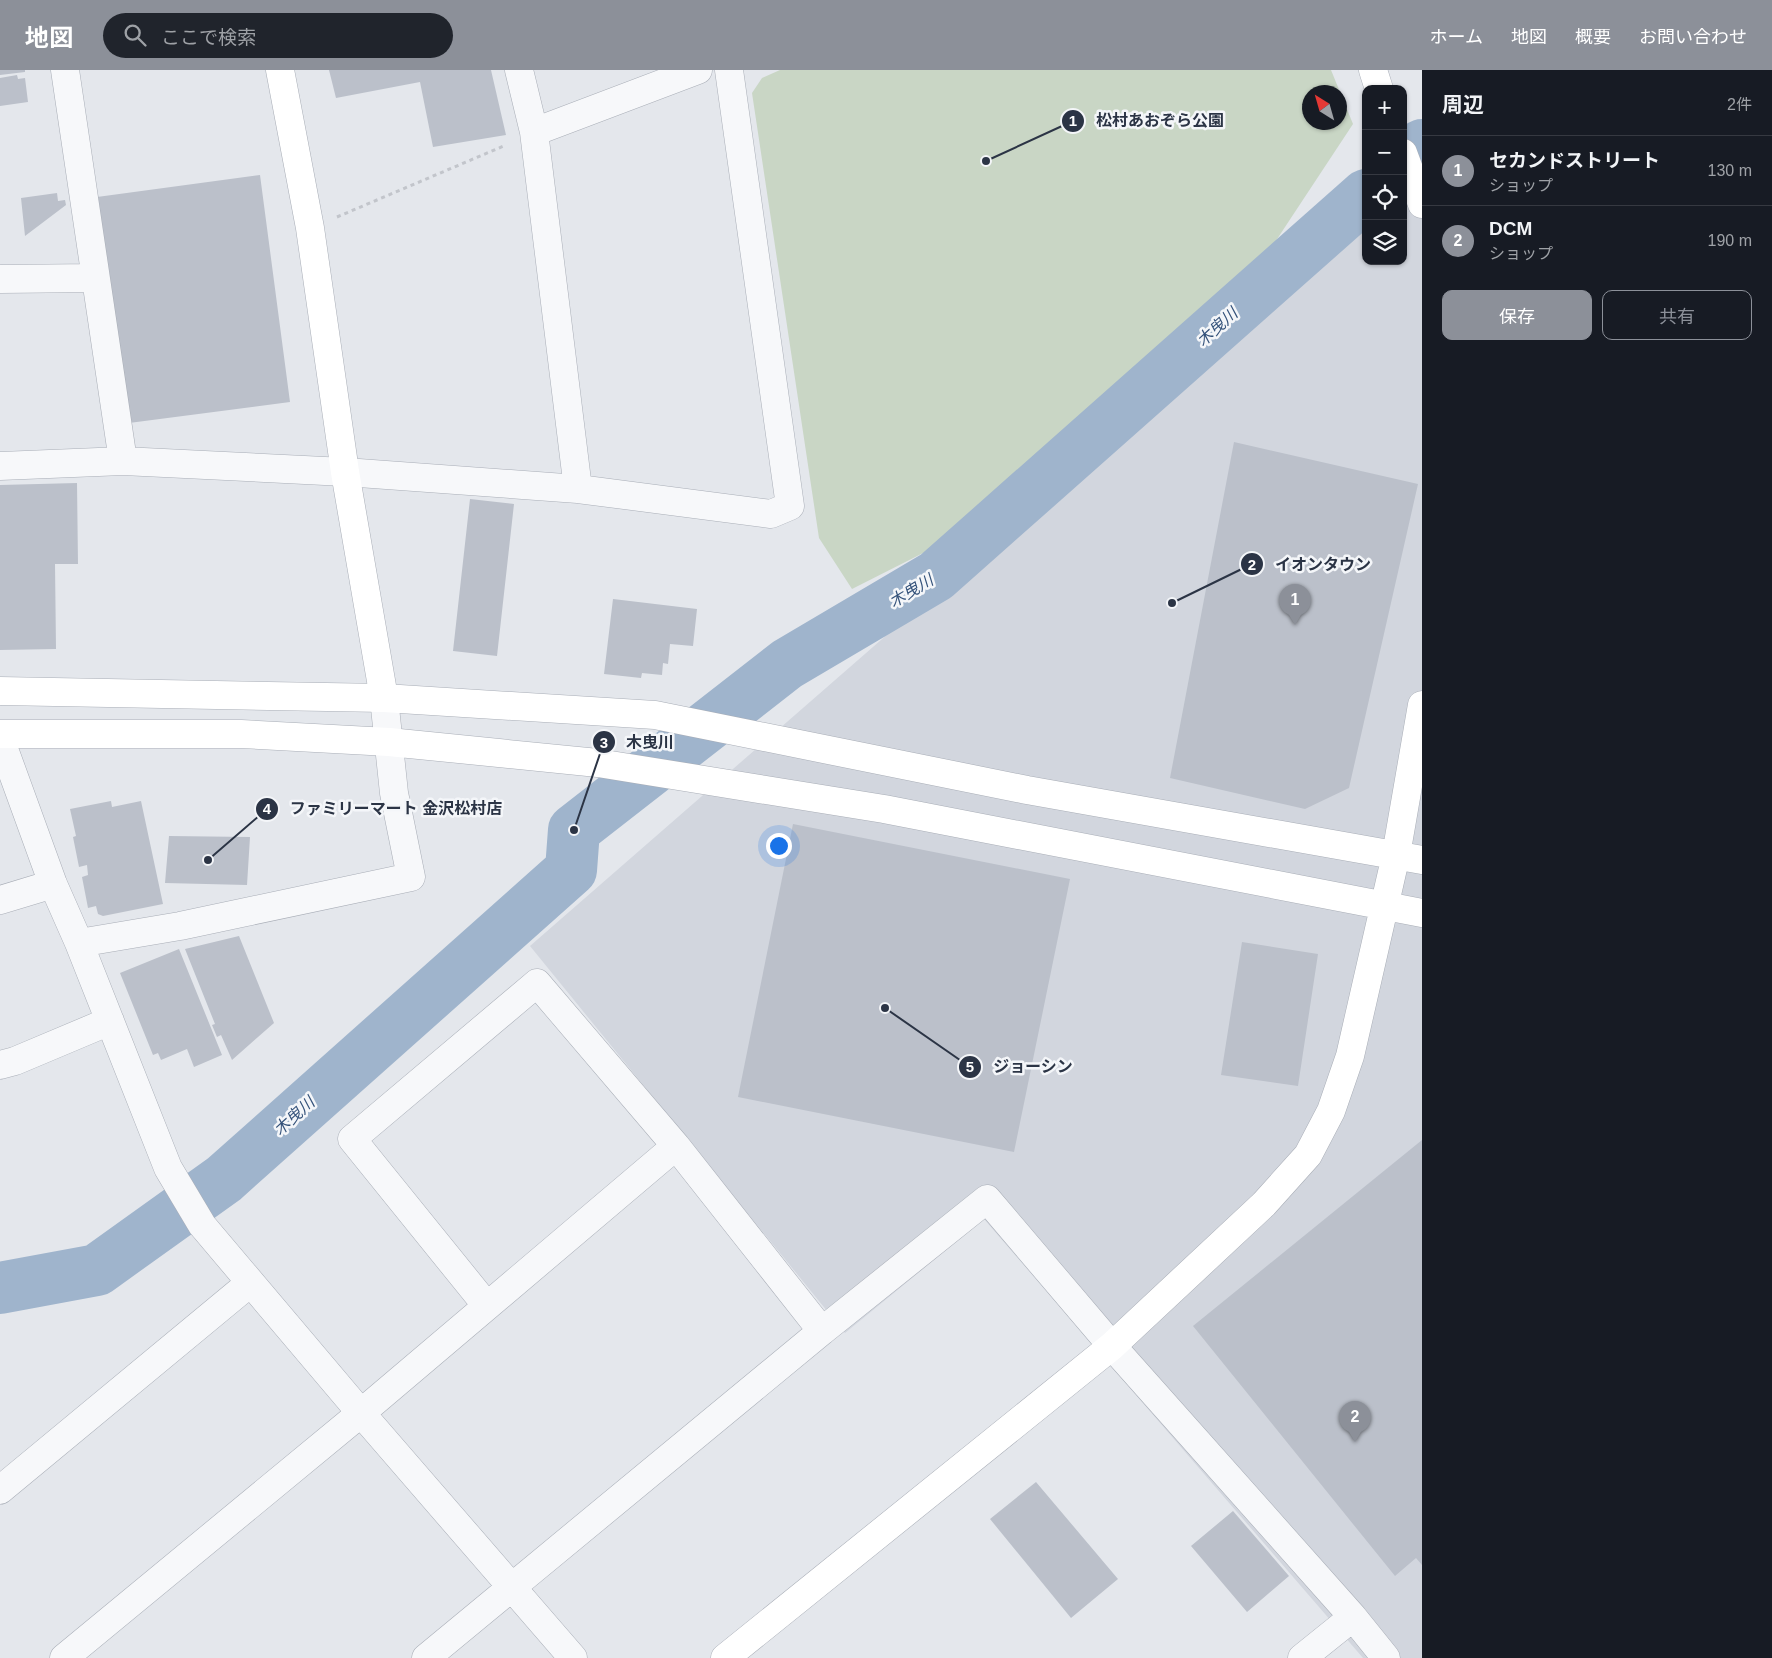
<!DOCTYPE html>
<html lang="ja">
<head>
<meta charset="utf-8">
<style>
	:root { --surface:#171b24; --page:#20242c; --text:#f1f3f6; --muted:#9ea1a6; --line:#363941; --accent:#8c9099 }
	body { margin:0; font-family:Helvetica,"Noto Sans JP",sans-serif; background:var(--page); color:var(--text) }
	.controls { position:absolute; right:15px; top:15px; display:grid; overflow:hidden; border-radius:10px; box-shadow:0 1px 4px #0004 }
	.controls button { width:45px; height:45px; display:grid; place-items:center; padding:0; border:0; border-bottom:1px solid var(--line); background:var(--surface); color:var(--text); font:25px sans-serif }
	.compass { position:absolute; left:1302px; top:15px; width:45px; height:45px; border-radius:50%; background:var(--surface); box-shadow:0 1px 4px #0004; rotate:323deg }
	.you { position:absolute; left:778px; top:775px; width:18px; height:18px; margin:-12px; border:4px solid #fff; border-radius:50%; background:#1a73e8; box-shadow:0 0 0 8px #1a73e833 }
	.badge { display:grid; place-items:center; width:32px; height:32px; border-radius:50%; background:var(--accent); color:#fff; font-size:16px; font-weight:700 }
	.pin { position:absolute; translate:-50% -41px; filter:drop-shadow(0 1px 2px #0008) }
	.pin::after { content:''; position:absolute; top:26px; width:18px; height:15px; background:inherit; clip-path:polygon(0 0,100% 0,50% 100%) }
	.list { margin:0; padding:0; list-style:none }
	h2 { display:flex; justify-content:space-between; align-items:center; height:65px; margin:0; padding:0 20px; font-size:21px }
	h2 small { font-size:16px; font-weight:400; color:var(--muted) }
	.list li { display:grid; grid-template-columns:32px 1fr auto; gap:15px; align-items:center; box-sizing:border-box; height:70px; padding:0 20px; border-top:1px solid var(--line) }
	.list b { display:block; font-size:19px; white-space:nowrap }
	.list p { margin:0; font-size:16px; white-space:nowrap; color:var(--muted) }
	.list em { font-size:16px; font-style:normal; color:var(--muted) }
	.actions { display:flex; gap:10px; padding:15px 20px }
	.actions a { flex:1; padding:11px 0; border:1px solid var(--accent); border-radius:10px; text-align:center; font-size:18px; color:var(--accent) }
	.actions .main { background:var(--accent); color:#fff }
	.icon { flex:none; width:28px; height:28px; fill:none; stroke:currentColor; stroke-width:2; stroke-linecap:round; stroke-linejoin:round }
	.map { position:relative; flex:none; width:1422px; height:1588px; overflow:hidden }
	header { display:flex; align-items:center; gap:30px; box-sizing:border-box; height:70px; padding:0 25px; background:var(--accent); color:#fff }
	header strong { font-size:24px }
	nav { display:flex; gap:28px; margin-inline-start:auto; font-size:18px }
	.search { width:350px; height:45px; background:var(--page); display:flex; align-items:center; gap:12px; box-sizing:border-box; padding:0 18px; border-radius:28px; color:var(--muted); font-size:19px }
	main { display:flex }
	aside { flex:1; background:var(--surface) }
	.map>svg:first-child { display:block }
	.built { fill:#d2d6de }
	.green { fill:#c9d6c5; fill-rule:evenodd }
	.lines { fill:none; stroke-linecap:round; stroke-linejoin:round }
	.river { stroke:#9fb4cc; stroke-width:52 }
	.building { fill:#bbc0ca }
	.street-casing { stroke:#a9aeb7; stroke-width:29 }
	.secondary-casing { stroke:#a9aeb7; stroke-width:29 }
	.path { stroke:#c2c5cb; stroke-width:3; stroke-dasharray:4 4; stroke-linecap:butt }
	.street { stroke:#f7f8fa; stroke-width:28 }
	.secondary { stroke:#fff; stroke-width:28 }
	.labels { text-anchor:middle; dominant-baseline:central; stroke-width:5; stroke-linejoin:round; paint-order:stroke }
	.water-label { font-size:16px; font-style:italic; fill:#34527a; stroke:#f4f6f9 }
	.leader { fill:none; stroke:#2b3445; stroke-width:2 }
	.callout-dot { fill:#2b3445; stroke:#f4f6f9; stroke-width:2 }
	.mark-label { font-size:15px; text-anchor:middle; font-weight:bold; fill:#fff }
	.callout-label { font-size:16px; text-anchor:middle; font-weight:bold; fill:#2b3445; stroke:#f4f6f9; stroke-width:5; stroke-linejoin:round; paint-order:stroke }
</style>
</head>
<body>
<header>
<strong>地図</strong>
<div class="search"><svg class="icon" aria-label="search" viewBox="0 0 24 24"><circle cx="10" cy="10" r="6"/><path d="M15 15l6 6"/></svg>ここで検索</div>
<nav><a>ホーム</a><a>地図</a><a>概要</a><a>お問い合わせ</a></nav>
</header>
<main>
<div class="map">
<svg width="1422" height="1588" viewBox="0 0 1422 1588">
	<rect width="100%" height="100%" fill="#e4e7ec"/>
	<!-- built -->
	<path class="built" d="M 1422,97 L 1422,1588 L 1363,1588 L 984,1149 L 845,1263 L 530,876 L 1366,147 L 1366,191 L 1403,191 L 1403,114 Z"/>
	<!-- green -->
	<path class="green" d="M 780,0 L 1331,0 L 1353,54 L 1252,207 L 931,479 L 852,519 L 819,468 L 752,23 L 762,8 ZM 1310,22 L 1340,22 L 1340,52 L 1310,52 Z"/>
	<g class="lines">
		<!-- river -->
		<path class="river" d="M 1403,92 L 1422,75
			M 0,1218 L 97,1200 L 224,1109 L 571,800 L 574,760 L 787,594 L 936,506 L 1366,125"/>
	</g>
	<!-- building -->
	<path class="building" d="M 0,0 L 25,0 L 25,2 L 0,5 Z
		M 329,0 L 491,0 L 506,65 L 433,77 L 420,12 L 336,28 Z
		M 17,5 L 18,9 L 25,8 L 28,32 L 0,36 L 0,8 Z
		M 260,105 L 290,332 L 129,353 L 97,127 Z
		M 57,123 L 58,131 L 65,130 L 66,135 L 25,166 L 21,128 Z
		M 1234,372 L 1418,414 L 1349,718 L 1305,739 L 1170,708 Z
		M 77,413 L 78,494 L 55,494 L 56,579 L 0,580 L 0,415 Z
		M 470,429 L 514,434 L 497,586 L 453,581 Z
		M 613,529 L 697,539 L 693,576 L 670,574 L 668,594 L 663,593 L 662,605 L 642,603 L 641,608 L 604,604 Z
		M 111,731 L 112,737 L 141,731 L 163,834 L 103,846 L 98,844 L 96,836 L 88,838 L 82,807 L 88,805 L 87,795 L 79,797 L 73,767 L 76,766 L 70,739 Z
		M 793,754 L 1070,809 L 1014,1082 L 738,1027 Z
		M 169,766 L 250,767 L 247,815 L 165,813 Z
		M 239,866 L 274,953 L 232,990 L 221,965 L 217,967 L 212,955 L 215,954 L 185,879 Z
		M 1242,872 L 1318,884 L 1298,1016 L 1221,1005 Z
		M 179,879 L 222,985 L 194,997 L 187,979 L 161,990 L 158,983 L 153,985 L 120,903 Z
		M 1422,1070 L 1422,1495 L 1416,1488 L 1395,1506 L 1193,1256 Z
		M 1036,1412 L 1118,1509 L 1071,1548 L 990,1449 Z
		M 1233,1441 L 1289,1506 L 1247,1542 L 1191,1476 Z"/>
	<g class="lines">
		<!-- street casing -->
		<g class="street-casing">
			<path id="street" d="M 65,0 L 123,391
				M 519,0 L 534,62 L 698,0
				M 534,62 L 578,419
				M 0,209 L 95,208
				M 0,396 L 123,391 L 345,402 L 578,419 L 771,444 L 790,436 L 729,0
				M 0,668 L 53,814 L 79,873 L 168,1098 L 202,1155 L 361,1343 L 573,1588
				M 0,830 L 53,814
				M 79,873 L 180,856 L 411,807 L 394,723 L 384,628
				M 0,995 L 15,991 L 110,951
				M 487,1236 L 352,1069 L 537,913 L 676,1076
				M 0,1420 L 250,1213
				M 1353,1547 L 1386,1588
				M 64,1588 L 361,1343 L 676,1076 L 822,1261 L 987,1129 L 1112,1276 L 1353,1547 L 1302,1588
				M 426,1588 L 822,1261"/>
		</g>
		<!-- secondary casing -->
		<g class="secondary-casing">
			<path id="secondary" d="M 280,0 L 310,158 L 345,402 L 384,628
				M 1373,0 L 1379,19
				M 1403,83 L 1422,134
				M 0,621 L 384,628 L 655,645 L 1027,720 L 1422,790
				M 0,664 L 241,664 L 389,672 L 598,693 L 884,739 L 1422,843
				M 725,1588 L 1112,1276 L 1264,1134 L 1308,1085 L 1331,1041 L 1350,986 L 1396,785 L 1422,635"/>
		</g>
		<!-- path -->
		<path class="path" d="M 337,147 L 506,75"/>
		<!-- street -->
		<use href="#street" class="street"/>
		<!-- secondary -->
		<use href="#secondary" class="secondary"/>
	</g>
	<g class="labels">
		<!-- water labels -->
		<g class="water-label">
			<text transform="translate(1217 257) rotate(-42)">木曳川</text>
			<text transform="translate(911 521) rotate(-31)">木曳川</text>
			<text transform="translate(294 1046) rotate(-42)">木曳川</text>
		</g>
	</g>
	<!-- callouts -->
	<path class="leader" d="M986 91L1073 51M1172 533L1252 494M574 760L604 672M208 790L267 739M885 938L970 997"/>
	<g class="callout-dot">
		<circle cx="986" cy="91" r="5"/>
		<circle cx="1172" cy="533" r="5"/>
		<circle cx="574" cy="760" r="5"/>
		<circle cx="208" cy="790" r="5"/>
		<circle cx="885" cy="938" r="5"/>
		<circle cx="1073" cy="51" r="12"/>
		<circle cx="1252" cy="494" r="12"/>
		<circle cx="604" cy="672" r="12"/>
		<circle cx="267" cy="739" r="12"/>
		<circle cx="970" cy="997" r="12"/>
	</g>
	<g class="mark-label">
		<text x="1073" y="56">1</text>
		<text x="1252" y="500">2</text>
		<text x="604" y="678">3</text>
		<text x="267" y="744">4</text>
		<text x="970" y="1002">5</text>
	</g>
	<g class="callout-label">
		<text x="1160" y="56">松村あおぞら公園</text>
		<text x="1323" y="500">イオンタウン</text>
		<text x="650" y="678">木曳川</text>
		<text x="396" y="744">ファミリーマート 金沢松村店</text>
		<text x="1033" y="1002">ジョーシン</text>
	</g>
</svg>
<div class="controls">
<button>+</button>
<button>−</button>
<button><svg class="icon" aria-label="locate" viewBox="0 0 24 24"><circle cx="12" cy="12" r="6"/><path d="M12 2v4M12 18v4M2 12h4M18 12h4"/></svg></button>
<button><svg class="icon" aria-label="layers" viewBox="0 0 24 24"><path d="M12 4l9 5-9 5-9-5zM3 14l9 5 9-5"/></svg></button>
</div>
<svg class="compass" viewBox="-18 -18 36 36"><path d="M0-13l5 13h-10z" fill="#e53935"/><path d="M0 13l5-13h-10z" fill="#9ea1a6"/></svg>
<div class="you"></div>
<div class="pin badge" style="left:1295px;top:555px">1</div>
<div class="pin badge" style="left:1355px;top:1372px">2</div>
</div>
<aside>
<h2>周辺<small>2件</small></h2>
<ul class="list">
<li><span class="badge">1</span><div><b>セカンドストリート</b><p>ショップ</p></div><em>130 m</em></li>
<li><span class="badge">2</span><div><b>DCM</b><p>ショップ</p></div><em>190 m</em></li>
</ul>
<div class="actions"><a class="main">保存</a><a>共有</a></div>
</aside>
</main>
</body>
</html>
